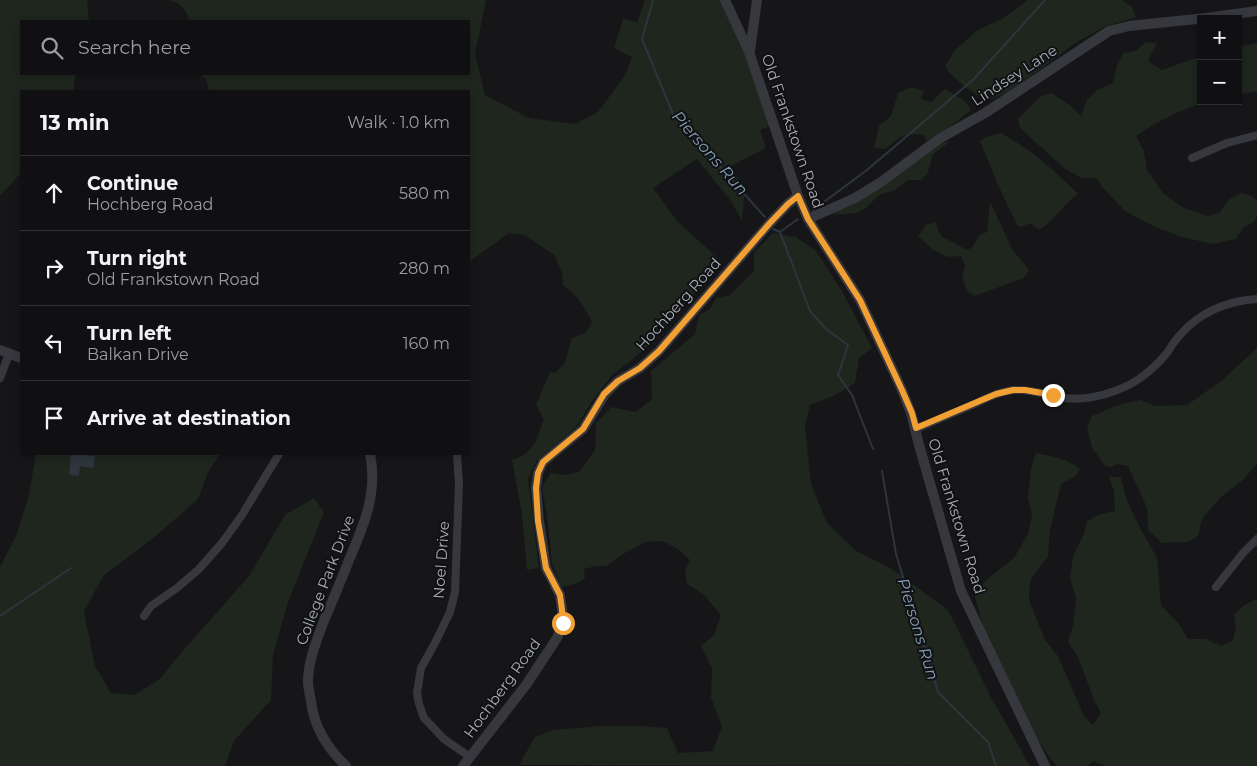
<!DOCTYPE html>
<html lang="en">
<head>
<meta charset="utf-8">
<style>
	:root { --surface:#101012; --page:#19191b; --text:#f1f3f6; --muted:#9c9d9f; --line:#303032 }
	body { margin:0; font-family:Montserrat,sans-serif; background:var(--page); color:var(--text) }
	.controls { position:absolute; right:15px; top:15px; display:grid; overflow:hidden; border-radius:0px; box-shadow:0 2px 8px #0003 }
	.controls button { width:45px; height:45px; display:grid; place-items:center; padding:0; border:0; border-bottom:1px solid var(--line); background:var(--surface); color:var(--text); font:25px sans-serif }
	.stop { position:absolute; width:15px; height:15px; margin:-11px; border:4px solid #f29f33; border-radius:50%; background:#fff }
	.stop.end { background:#f29f33; border-color:#fff; box-shadow:0 1px 5px #0008 }
	.list { margin:0; padding:0; list-style:none }
	h2 { display:flex; justify-content:space-between; align-items:center; height:65px; margin:0; padding:0 20px; font-size:21px }
	h2 small { font-size:16px; font-weight:400; color:var(--muted) }
	.list li { display:grid; grid-template-columns:32px 1fr auto; gap:15px; align-items:center; box-sizing:border-box; height:75px; padding:0 20px; border-top:1px solid var(--line) }
	.list b { display:block; font-size:19px; white-space:nowrap }
	.list p { margin:0; font-size:16px; white-space:nowrap; color:var(--muted) }
	.list em { font-size:16px; font-style:normal; color:var(--muted) }
	.icon { flex:none; width:28px; height:28px; fill:none; stroke:currentColor; stroke-width:2; stroke-linecap:round; stroke-linejoin:round }
	.map { position:relative; flex:none; width:1257px; height:766px; overflow:hidden }
	.search { position:absolute; background:var(--surface); box-shadow:0 2px 8px #0003; left:20px; top:20px; width:450px; height:55px; display:flex; align-items:center; gap:12px; box-sizing:border-box; padding:0 18px; border-radius:0px; color:var(--muted); font-size:19px }
	.panel { position:absolute; background:var(--surface); box-shadow:0 2px 8px #0003; left:20px; top:90px; width:450px; height:365px; border-radius:0px }
	.map>svg:first-child { display:block }
	.green { fill:#1e261e }
	.water { fill:#2c363c }
	.lines { fill:none; stroke-linecap:round; stroke-linejoin:round }
	.stream { stroke:#2c363c; stroke-width:2 }
	.minor { stroke:#37383d; stroke-width:8 }
	.tertiary { stroke:#37383d; stroke-width:10 }
	.route { stroke:#f29f33; stroke-width:6 }
	.labels { text-anchor:middle; dominant-baseline:central; stroke-width:4; stroke-linejoin:round; paint-order:stroke }
	.street-label { font-size:15px; fill:#a8aeb8; stroke:#111113 }
	.water-label { font-size:16px; font-style:italic; fill:#7fa0b3; stroke:#111113 }
</style>
</head>
<body>
<div class="map">
<svg width="1257" height="766" viewBox="0 0 1257 766">
	<rect width="100%" height="100%" fill="#161618"/>
	<!-- green -->
	<path class="green" d="M 0,0 L 87,0 L 89,21 L 21,21 L 21,74 L 76,74 L 73,91 L 21,91 L 21,173 L 0,196 Z
		M 168,0 L 486,0 L 475,54 L 485,95 L 529,118 L 575,124 L 598,112 L 625,75 L 632,57 L 614,48 L 623,19 L 637,22 L 645,0 L 722,0 L 746,53 L 770,126 L 760,130 L 766,148 L 729,167 L 745,186 L 742,220 L 730,200 L 697,159 L 653,188 L 677,221 L 723,263 L 689,299 L 654,341 L 628,363 L 612,375 L 592,401 L 576,427 L 537,460 L 528,479 L 539,568 L 527,570 L 522,514 L 512,460 C 535,453 536,440 544,419 L 536,405 L 550,372 L 555,373 L 565,363 L 572,338 L 586,332 L 592,322 C 584,308 578,294 563,286 L 562,272 L 554,255 L 525,235 L 509,233 L 469,262 L 469,91 L 209,91 L 206,79 L 200,74 L 469,74 L 469,21 L 189,21 C 187,9 180,3 168,0 Z
		M 1028,0 L 1122,0 L 1132,7 L 1136,17 L 1104,27 L 1077,42 L 1010,91 L 988,101 C 974,93 953,80 945,66 L 956,49 L 978,30 L 1002,19 Z
		M 1146,42 L 1157,43 L 1148,61 L 1162,70 L 1193,59 L 1201,58 L 1201,101 L 1210,101 C 1185,107 1158,121 1136,136 L 1144,151 L 1147,170 L 1164,194 L 1184,208 L 1208,216 L 1220,212 L 1229,199 L 1241,193 L 1250,195 L 1257,200 L 1257,217 L 1253,222 L 1243,228 L 1236,239 L 1213,244 L 1181,237 L 1153,226 L 1125,211 L 1103,188 L 1096,178 L 1082,178 L 1065,169 L 1020,128 L 1018,119 L 1041,96 L 1051,93 L 1071,106 L 1081,116 L 1087,100 L 1097,90 L 1113,83 L 1117,65 L 1123,53 L 1135,51 Z
		M 1257,43 L 1257,91 L 1238,95 L 1238,47 Z
		M 911,87 L 924,91 L 921,99 L 931,102 L 945,89 L 965,101 L 971,110 L 943,132 L 926,141 L 925,135 C 904,133 901,135 886,149 L 874,148 L 879,126 L 891,116 L 898,93 Z
		M 1001,133 C 1030,149 1055,170 1078,194 C 1063,204 1055,221 1039,230 L 1030,223 L 1021,227 L 1017,225 L 998,185 L 980,141 L 986,137 Z
		M 951,141 L 933,154 L 928,172 L 922,180 L 908,180 L 895,190 L 879,195 L 866,208 L 856,213 L 831,215 L 938,143 Z
		M 990,201 L 1012,249 L 1029,270 L 1024,278 L 974,296 L 968,292 L 962,278 L 965,265 L 961,256 L 948,257 L 932,249 L 918,236 L 926,225 L 935,222 L 941,236 L 967,250 L 973,247 L 979,235 L 987,232 Z
		M 773,233 L 796,237 L 816,251 L 842,291 L 872,348 L 859,358 L 855,383 L 835,395 L 810,405 L 805,427 L 811,484 L 827,523 L 856,551 L 892,569 L 948,610 L 992,699 L 1030,766 L 519,765 L 535,737 L 554,730 L 601,726 L 637,726 L 667,728 L 678,753 L 713,751 L 722,726 L 711,698 L 712,668 L 701,646 L 714,635 L 721,615 L 704,595 L 687,584 L 685,571 L 690,560 L 678,549 L 662,541 L 645,542 L 625,553 L 606,566 L 596,566 L 584,569 L 585,578 L 577,583 L 562,587 L 552,564 L 548,523 L 542,487 L 551,473 L 564,475 L 579,472 L 595,450 L 596,423 L 611,407 L 636,412 L 652,399 L 651,371 L 695,334 L 699,315 L 710,309 L 716,298 L 730,295 L 754,271 L 754,252 Z
		M 1257,348 L 1257,464 L 1243,480 L 1221,497 L 1202,519 L 1198,536 L 1188,542 L 1162,543 L 1148,530 L 1147,508 L 1128,466 L 1117,464 L 1111,467 L 1105,466 L 1092,448 L 1087,427 L 1092,416 L 1121,404 L 1140,400 L 1155,406 L 1187,405 L 1221,381 Z
		M 1036,453 C 1051,456 1068,459 1080,469 L 1076,476 L 1061,484 L 1050,530 L 1048,556 L 1030,581 L 1029,600 L 1045,640 L 1058,656 L 1084,716 L 1093,725 L 1101,713 L 1094,700 L 1078,657 L 1068,642 L 1073,625 L 1076,599 L 1070,578 L 1073,556 L 1084,534 L 1087,521 L 1100,514 L 1115,511 L 1114,491 L 1109,477 L 1121,477 L 1127,501 L 1139,526 L 1157,558 L 1161,605 L 1179,624 L 1188,639 L 1206,639 L 1221,646 L 1233,641 L 1236,627 L 1234,615 L 1244,605 L 1257,599 L 1257,766 L 1105,766 L 1093,761 L 1088,766 L 1057,766 L 1050,758 L 1036,737 L 982,623 L 974,593 L 990,577 L 1014,558 L 1028,534 L 1032,515 L 1028,497 L 1031,469 Z
		M 36,454 L 220,454 L 209,470 L 198,499 L 157,535 L 103,576 L 84,612 L 95,666 L 111,693 L 134,695 L 160,679 L 174,661 L 249,576 L 285,515 L 314,498 L 324,512 L 288,602 L 273,655 L 271,700 L 234,741 L 225,766 L 0,766 L 0,567 L 16,536 L 28,499 Z"/>
	<!-- water -->
	<path class="water" d="M 71,454 L 95,456 L 93,468 L 80,466 L 79,476 L 69,475 Z"/>
	<g class="lines">
		<!-- stream -->
		<path class="stream" d="M 653,0 L 642,39 L 673,114 L 765,217
			M 813,210 L 867,170 L 974,79 L 1045,0
			M 773,229 L 780,232 L 810,311 L 826,329 L 848,345 L 838,375 L 852,395 L 873,449
			M 780,232 L 798,219
			M 882,471 L 896,554 L 938,692 L 988,742 L 996,766
			M 0,616 L 71,568"/>
		<!-- minor -->
		<path class="minor" d="M 1192,158 L 1227,143 L 1257,135
			M 0,378 L 9,354
			M 916,429 C 934,421 953,413 972,405 C 985,399 1000,391 1015,390 C 1030,389 1044,394 1059,397 C 1083,402 1108,395 1129,385 C 1144,377 1157,365 1167,353 C 1171,347 1175,340 1180,335 C 1200,312 1227,301 1257,299
			M 457,454 L 459,484 L 455,592 L 450,612 L 435,643 L 421,668 L 417,693 L 419,704 L 424,718 L 444,739 L 470,757
			M 1216,587 L 1243,553 L 1257,539
			M 144,616 L 151,606 L 177,588 L 199,569 L 222,543 L 242,515 L 279,454"/>
		<!-- tertiary -->
		<path class="tertiary" d="M 725,0 L 749,52 L 798,196 L 808,219 L 860,300 L 902,390 L 911,413 L 919,445 L 961,591 L 1045,766
			M 750,51 L 757,0
			M 808,219 L 855,198 L 881,182 L 939,139 L 985,113 L 1109,31 L 1129,26 L 1206,18 L 1257,11
			M 0,350 L 21,358
			M 346,766 C 327,748 314,727 311,701 C 310,695 308,688 308,682 C 308,662 316,642 323,623 C 332,602 341,581 349,560 C 364,525 378,493 370,454
			M 463,766 L 526,685 L 557,638 L 563,623 L 562,610 L 560,595 L 546,568 L 539,521 L 536,488 L 538,473 L 543,462 L 583,429 L 605,394 L 618,381 L 640,368 L 659,351 L 769,224 L 788,204 L 798,196"/>
	</g>
	<g class="lines">
		<!-- route -->
		<path class="route" d="M 563,623 L 562,610 L 560,595 L 546,568 L 538,521 L 536,488 L 538,473 L 543,462 L 583,429 L 604,394 L 618,381 L 640,368 L 659,351 L 769,224 L 788,204 L 798,196 L 808,219 L 860,300 L 902,390 L 912,413 L 916,428 L 996,394 L 1013,390 L 1025,390 L 1053,395"/>
	</g>
	<g class="labels">
		<!-- street labels -->
		<g class="street-label">
			<text transform="translate(1014 75) rotate(-33)">Lindsey Lane</text>
			<text transform="translate(793 131) rotate(71)">Old Frankstown Road</text>
			<text transform="translate(678 304) rotate(-48)">Hochberg Road</text>
			<text transform="translate(957 516) rotate(73)">Old Frankstown Road</text>
			<text transform="translate(441 560) rotate(-86)">Noel Drive</text>
			<text transform="translate(325 580) rotate(-69)">College Park Drive</text>
			<text transform="translate(502 688) rotate(-54)">Hochberg Road</text>
		</g>
		<!-- water labels -->
		<g class="water-label">
			<text transform="translate(710 153) rotate(49)">Piersons Run</text>
			<text transform="translate(918 629) rotate(73)">Piersons Run</text>
		</g>
	</g>
</svg>
<div class="controls">
<button>+</button>
<button>−</button>
</div>
<div class="stop" style="left:563px;top:623px"></div>
<div class="stop end" style="left:1053px;top:395px"></div>
<div class="search"><svg class="icon" aria-label="search" viewBox="0 0 24 24"><circle cx="10" cy="10" r="6"/><path d="M15 15l6 6"/></svg>Search here</div>
<section class="panel">
<h2>13 min<small>Walk · 1.0 km</small></h2>
<ul class="list">
<li><svg class="icon" aria-label="ahead" viewBox="0 0 24 24"><path d="M12 20V5M6 11l6-6 6 6"/></svg><div><b>Continue</b><p>Hochberg Road</p></div><em>580 m</em></li>
<li><svg class="icon" aria-label="right" viewBox="0 0 24 24"><path d="M7 20v-9h11M14 6l5 5-5 5"/></svg><div><b>Turn right</b><p>Old Frankstown Road</p></div><em>280 m</em></li>
<li><svg class="icon" aria-label="left" viewBox="0 0 24 24"><path d="M17 20v-9H6M10 6l-5 5 5 5"/></svg><div><b>Turn left</b><p>Balkan Drive</p></div><em>160 m</em></li>
<li><svg class="icon" aria-label="arrive" viewBox="0 0 24 24"><path d="M6 21V4h12l-3 4 3 4H6"/></svg><div><b>Arrive at destination</b></div></li>
</ul>
</section>
</div>
</body>
</html>
